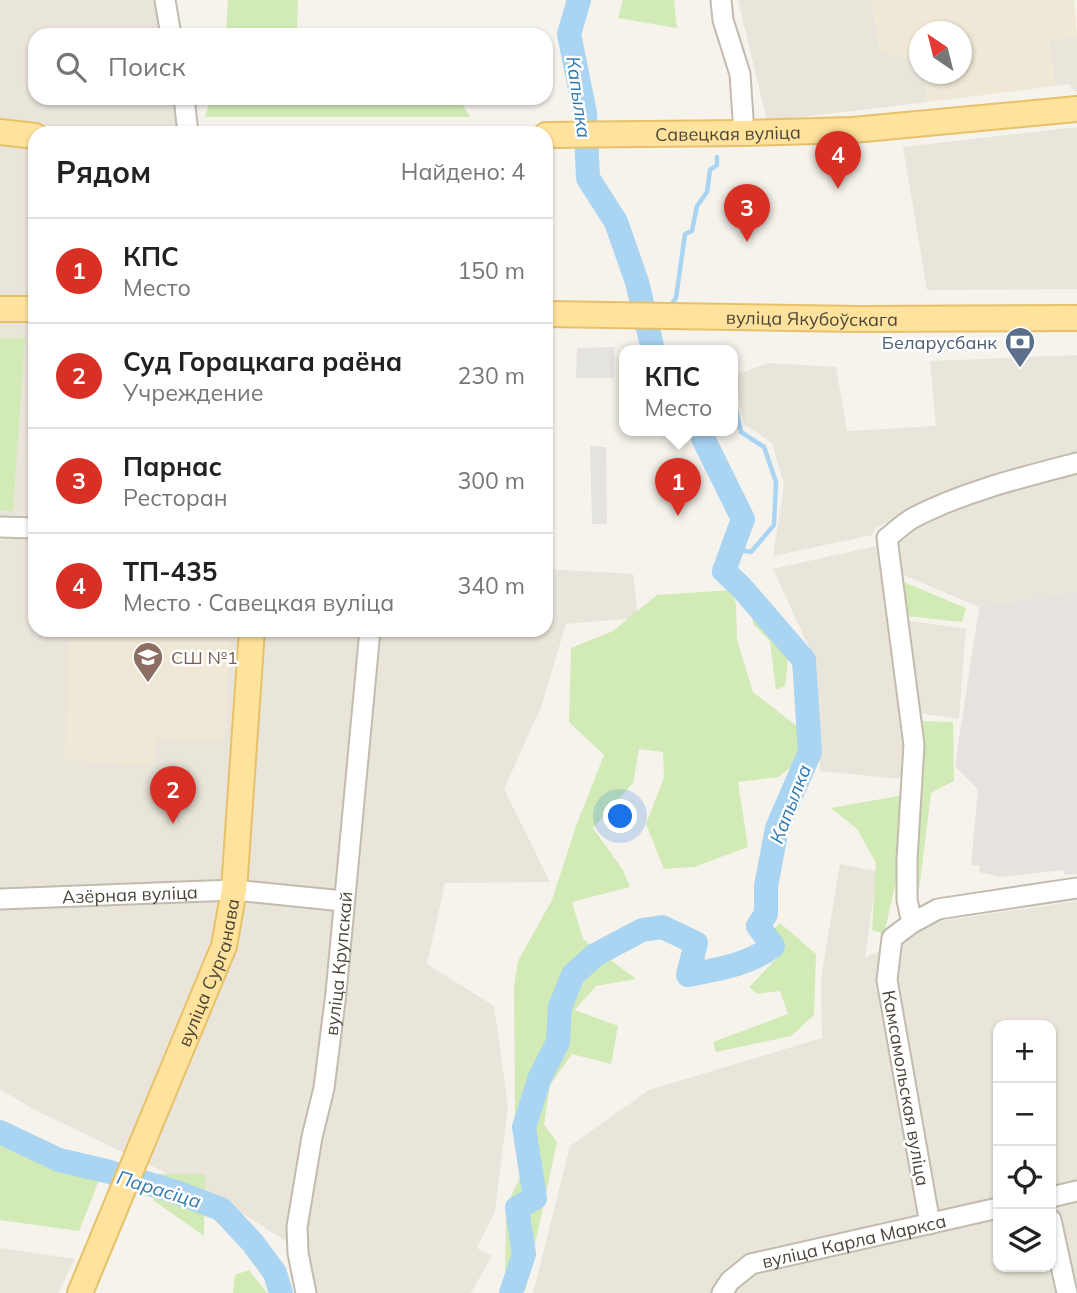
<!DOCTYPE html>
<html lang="ru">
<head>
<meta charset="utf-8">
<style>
	:root { --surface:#fff; --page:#f2f2f2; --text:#222; --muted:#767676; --line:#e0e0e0; --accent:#d93025 }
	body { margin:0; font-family:Mulish,sans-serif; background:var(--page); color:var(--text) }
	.controls { position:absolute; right:21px; bottom:21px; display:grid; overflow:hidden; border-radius:14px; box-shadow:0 2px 5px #0004 }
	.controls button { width:63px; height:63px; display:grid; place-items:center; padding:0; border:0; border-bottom:2px solid var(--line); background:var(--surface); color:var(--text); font:35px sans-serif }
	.compass { position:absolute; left:909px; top:21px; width:63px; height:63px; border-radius:50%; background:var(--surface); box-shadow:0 2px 5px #0004; rotate:325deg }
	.you { position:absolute; left:621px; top:817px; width:24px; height:24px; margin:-18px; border:5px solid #fff; border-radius:50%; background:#1a73e8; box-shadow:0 0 0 10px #1a73e833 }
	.badge { display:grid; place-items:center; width:46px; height:46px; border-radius:50%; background:var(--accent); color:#fff; font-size:23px; font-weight:700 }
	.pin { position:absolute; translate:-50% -58px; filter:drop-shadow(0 2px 4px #0008) }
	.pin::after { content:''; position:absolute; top:37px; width:24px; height:21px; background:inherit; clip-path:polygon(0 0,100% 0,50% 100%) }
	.popup { position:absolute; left:619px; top:345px; width:119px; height:91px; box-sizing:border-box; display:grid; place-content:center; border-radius:14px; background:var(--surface); filter:drop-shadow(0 2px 5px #0005); font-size:23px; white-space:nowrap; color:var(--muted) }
	.popup b { font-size:26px; color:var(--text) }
	.popup::after { content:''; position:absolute; left:50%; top:100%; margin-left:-14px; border:14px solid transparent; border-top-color:var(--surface) }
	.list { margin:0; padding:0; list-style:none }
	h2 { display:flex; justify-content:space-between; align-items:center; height:91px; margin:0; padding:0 28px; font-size:30px }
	h2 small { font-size:23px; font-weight:400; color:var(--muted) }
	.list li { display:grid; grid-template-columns:46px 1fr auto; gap:21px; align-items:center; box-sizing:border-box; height:105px; padding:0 28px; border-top:2px solid var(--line) }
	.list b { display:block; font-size:26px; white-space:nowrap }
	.list p { margin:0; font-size:23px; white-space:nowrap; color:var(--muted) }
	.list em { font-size:23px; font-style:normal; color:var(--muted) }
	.icon { flex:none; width:38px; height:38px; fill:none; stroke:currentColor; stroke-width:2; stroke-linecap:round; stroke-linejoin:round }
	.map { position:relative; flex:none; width:1077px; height:1293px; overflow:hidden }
	.search { position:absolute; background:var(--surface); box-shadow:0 2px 5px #0004; left:28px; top:28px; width:525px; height:77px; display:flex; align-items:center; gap:18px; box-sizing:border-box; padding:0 24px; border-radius:21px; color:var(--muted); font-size:26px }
	.panel { position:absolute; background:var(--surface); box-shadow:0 2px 5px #0004; left:28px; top:126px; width:525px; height:511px; border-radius:21px }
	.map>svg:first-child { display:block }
	.residential { fill:#eae5da; fill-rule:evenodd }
	.industrial { fill:#e6e2dd }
	.education { fill:#efe8d6 }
	.green { fill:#d2eab5 }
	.parking { fill:#e5e3e0 }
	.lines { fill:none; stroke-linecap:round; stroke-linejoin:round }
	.stream { stroke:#a9d4f2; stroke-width:4.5 }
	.river { stroke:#a9d4f2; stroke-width:24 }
	.minor-casing { stroke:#c2bbae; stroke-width:23 }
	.major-casing { stroke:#e6c16a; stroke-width:28 }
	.minor { stroke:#fff; stroke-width:19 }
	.major { stroke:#ffe39c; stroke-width:24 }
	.labels { text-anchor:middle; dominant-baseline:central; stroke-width:5; stroke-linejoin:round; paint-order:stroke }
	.street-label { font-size:18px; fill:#4b4439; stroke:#fff }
	.service-label { font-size:18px; fill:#4e5e75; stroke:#fff; text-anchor:end }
	.education-label { font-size:18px; fill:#785e54; stroke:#fff; text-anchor:start }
	.water-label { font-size:19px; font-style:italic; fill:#2e7ab2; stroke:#fff }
</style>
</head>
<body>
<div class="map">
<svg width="1077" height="1293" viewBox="0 0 1077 1293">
	<rect width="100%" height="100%" fill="#f6f3ec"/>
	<!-- residential -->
	<path class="residential" d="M 0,0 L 154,0 L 163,35 L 35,35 L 35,98 L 179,98 L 179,133 L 35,133 L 35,630 L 546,630 L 546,569 L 633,574 L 638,618 L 566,624 L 541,707 L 504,789 L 550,882 L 445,883 L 427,964 L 494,1006 L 508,1106 L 495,1211 L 477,1248 L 492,1256 L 471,1293 L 313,1293 L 287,1242 L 220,1199 L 33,1109 L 0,1089 Z
		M 738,0 L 872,0 L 880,51 L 902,57 L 919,54 L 920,74 L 925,74 L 928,102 L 767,121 Z
		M 1077,36 L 1077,91 L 1075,92 L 1069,84 L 1055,86 L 1049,39 Z
		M 1077,127 L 1077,289 L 927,290 L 903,147 Z
		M 1077,355 L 1077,458 L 956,493 L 875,528 L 872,535 L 773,556 L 784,485 L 772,443 L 744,424 L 734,375 L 769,363 L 836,367 L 847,431 L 936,426 L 930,361 Z
		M 1077,469 L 1077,592 L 979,607 L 903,575 L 897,537 L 942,512 Z
		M 881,545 L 909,734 L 901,779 L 820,771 L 817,665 L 773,569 Z
		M 905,620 L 966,629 L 959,719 L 917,713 Z
		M 840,864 L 877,871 L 865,958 L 940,921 L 1077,901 L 1077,1293 L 533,1293 L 570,1146 L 649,1090 L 822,1038 L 821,979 ZM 998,1025 L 1051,1025 L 1051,1267 L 998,1267 Z
		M 0,1248 L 75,1259 L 58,1293 L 0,1293 Z"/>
	<!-- industrial -->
	<path class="industrial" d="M 1077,592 L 1077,874 L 1064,875 L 1063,870 L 1000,877 L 979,872 L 980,866 L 971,865 L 978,790 L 955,766 L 979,607 Z"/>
	<!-- education -->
	<path class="education" d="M 872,0 L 1074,0 L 1077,36 L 1049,40 L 1055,86 L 928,102 L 925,74 L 962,74 L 962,32 L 920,32 L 919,54 L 902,57 L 880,51 Z
		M 69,630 L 231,630 L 224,741 L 156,739 L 153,766 L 65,760 Z"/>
	<!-- green -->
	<path class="green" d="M 228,0 L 298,0 L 297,35 L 226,35 Z
		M 623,0 L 674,0 L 677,28 L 618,18 Z
		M 211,98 L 376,98 L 462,104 L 470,117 L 205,117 Z
		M 0,338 L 25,338 L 13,511 L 0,510 Z
		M 901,581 L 966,608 L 962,622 L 906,616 Z
		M 732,590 L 736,604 L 737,640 L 753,692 L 798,727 L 801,758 L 779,777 L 738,782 L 748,847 L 694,867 L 664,869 L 646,824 L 664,777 L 663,752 L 639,749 L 633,783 L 593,828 L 623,870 L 630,887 L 572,902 L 583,939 L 636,979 L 596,986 L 575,1010 L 618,1026 L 611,1064 L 572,1054 L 550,1085 L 544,1125 L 557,1142 L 525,1291 L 505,1277 L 506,1207 L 527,1162 L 515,1128 L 514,986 L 518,961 L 552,900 L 576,826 L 604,755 L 569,722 L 571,648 L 613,631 L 657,595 Z
		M 752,612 L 789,650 L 785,686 L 776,690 L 770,641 L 753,624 Z
		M 920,721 L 953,722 L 954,781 L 931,793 L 919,890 L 913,890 Z
		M 904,795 L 903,851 L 884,934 L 872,930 L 876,863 L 857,829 L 831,808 Z
		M 780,923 L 816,954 L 814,1015 L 791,1036 L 716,1052 L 713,1042 L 788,1014 L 780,991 L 757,994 L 749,987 L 781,954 L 772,931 Z
		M 0,1136 L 27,1158 L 101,1175 L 79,1231 L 0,1220 Z
		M 159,1174 L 205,1174 L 204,1236 L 153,1200 Z
		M 249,1270 L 267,1293 L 233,1293 L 235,1275 Z"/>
	<!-- parking -->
	<path class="parking" d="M 614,347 L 614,378 L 576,378 L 577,348 Z
		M 590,446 L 606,447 L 607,524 L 592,524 Z"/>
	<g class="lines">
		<!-- stream -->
		<path class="stream" d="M 670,306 L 676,298 L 685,234 L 692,231 L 697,206 L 707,192 L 710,170 L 717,165 L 717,157
			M 650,338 L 658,325
			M 732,393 L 741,432 L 764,447 L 776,482 L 774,525 L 751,552 L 734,549"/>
		<!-- river -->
		<path class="river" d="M 579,0 L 569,34 L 585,113 L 588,178 L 616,222 L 637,282 L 653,350
			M 0,1132 L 59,1160 L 106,1171 L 176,1192 L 221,1209 L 252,1242 L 275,1273 L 281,1293
			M 511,1293 L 524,1254 L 517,1208 L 535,1198 L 524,1127 L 540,1077 L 558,1042 L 560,1007 L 573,975 L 595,955 L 642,930 L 662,927 L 696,943 L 688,975 C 718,969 749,965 773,946 L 758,926 L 766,914 L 766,886 L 777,828 L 810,752 L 804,660 L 741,587 L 724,571 L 743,519 L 699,430"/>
		<!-- minor casing -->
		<g class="minor-casing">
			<g id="minor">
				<path d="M 165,0 L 171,35"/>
				<path d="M 721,0 L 723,20 L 740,74 L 744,133"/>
				<path d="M 184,98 L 188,133"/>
				<path d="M 0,527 L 35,528"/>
				<path id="s1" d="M 0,899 L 234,890 L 343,901"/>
				<path d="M 912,923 L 907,900 L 907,859 L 914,745 L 887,538 C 896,531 904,523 913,518 C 962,492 1023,477 1077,463"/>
				<path d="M 1051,1197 L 1077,1191"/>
				<path d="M 1051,1220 L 1067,1293"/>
				<path d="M 930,1224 L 887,980 L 892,938 L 912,923 L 938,909 L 1077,888"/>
				<path id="s2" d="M 306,1293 L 298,1253 L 297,1227 L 312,1137 L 324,1088 L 336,993 L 370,630"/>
				<path id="s3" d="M 722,1293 L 730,1281 L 751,1264 L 998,1208"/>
			</g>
		</g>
		<!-- major casing -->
		<g class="major-casing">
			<g id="major">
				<path d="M 0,132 L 35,136"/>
				<path id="s4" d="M 546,135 L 744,133 L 853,130 L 1077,109"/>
				<path d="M 0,309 L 35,309"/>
				<path id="s5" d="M 546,314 L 859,319 L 1077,318"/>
				<path id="s6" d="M 80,1293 L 224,946 L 234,890 L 252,630"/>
			</g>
		</g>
		<!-- minor -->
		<use href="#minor" class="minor"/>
		<!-- major -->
		<use href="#major" class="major"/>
	</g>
	<!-- icons -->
	<defs>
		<g id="bank-pin" transform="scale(1.575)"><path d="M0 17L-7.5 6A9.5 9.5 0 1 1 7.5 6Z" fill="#5c6f8a" stroke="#fff"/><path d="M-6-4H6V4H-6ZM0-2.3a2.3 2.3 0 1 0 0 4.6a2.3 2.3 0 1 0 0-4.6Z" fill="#fff"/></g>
		<g id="school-pin" transform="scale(1.575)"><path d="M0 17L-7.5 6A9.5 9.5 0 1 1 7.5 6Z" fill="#8d6e63" stroke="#fff"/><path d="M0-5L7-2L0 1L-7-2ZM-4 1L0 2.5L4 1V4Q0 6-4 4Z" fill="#fff"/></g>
	</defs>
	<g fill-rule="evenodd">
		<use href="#bank-pin" x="1020" y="342"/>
		<use href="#school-pin" x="148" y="657"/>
	</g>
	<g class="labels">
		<!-- street labels -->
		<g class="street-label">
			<text stroke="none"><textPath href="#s4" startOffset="182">Савецкая вуліца</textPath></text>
			<text stroke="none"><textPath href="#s5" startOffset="266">вуліца Якубоўскага</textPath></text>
			<text stroke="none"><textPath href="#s1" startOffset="130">Азёрная вуліца</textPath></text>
			<text stroke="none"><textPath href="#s2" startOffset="334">вуліца Крупскай</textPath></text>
			<text stroke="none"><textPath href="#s6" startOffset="346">вуліца Сурганава</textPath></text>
			<text transform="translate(906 1088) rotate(80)">Камсамольская вуліца</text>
			<text stroke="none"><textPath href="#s3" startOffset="147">вуліца Карла Маркса</textPath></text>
		</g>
		<!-- service labels -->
		<g class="service-label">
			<text x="997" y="342">Беларусбанк</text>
		</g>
		<!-- education labels -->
		<g class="education-label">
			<text x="171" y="657">СШ №1</text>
		</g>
		<!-- water labels -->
		<g class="water-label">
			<text transform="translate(579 97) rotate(82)">Капылка</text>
			<text transform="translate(790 804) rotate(-69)">Капылка</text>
			<text transform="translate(159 1189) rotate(17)">Парасіца</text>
		</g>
	</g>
</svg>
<div class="controls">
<button>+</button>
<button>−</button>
<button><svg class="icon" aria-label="locate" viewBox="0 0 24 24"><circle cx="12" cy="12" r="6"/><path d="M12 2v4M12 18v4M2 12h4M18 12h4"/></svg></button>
<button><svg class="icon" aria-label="layers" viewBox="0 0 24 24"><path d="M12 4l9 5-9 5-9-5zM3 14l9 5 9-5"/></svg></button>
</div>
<svg class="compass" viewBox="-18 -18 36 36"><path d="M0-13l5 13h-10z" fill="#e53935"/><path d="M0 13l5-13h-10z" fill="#767676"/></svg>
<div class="you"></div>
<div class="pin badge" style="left:678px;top:516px">1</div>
<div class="popup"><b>КПС</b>Место</div>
<div class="pin badge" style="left:173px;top:824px">2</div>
<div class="pin badge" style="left:747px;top:242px">3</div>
<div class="pin badge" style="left:838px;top:189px">4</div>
<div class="search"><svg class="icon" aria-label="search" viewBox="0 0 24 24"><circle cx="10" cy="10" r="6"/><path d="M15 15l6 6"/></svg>Поиск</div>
<section class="panel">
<h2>Рядом<small>Найдено: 4</small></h2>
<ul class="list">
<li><span class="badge">1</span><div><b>КПС</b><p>Место</p></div><em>150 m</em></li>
<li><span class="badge">2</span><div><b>Суд Горацкага раёна</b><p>Учреждение</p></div><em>230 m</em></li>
<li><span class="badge">3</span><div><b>Парнас</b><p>Ресторан</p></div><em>300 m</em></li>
<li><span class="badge">4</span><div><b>ТП-435</b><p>Место · Савецкая вуліца</p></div><em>340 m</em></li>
</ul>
</section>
</div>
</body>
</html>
